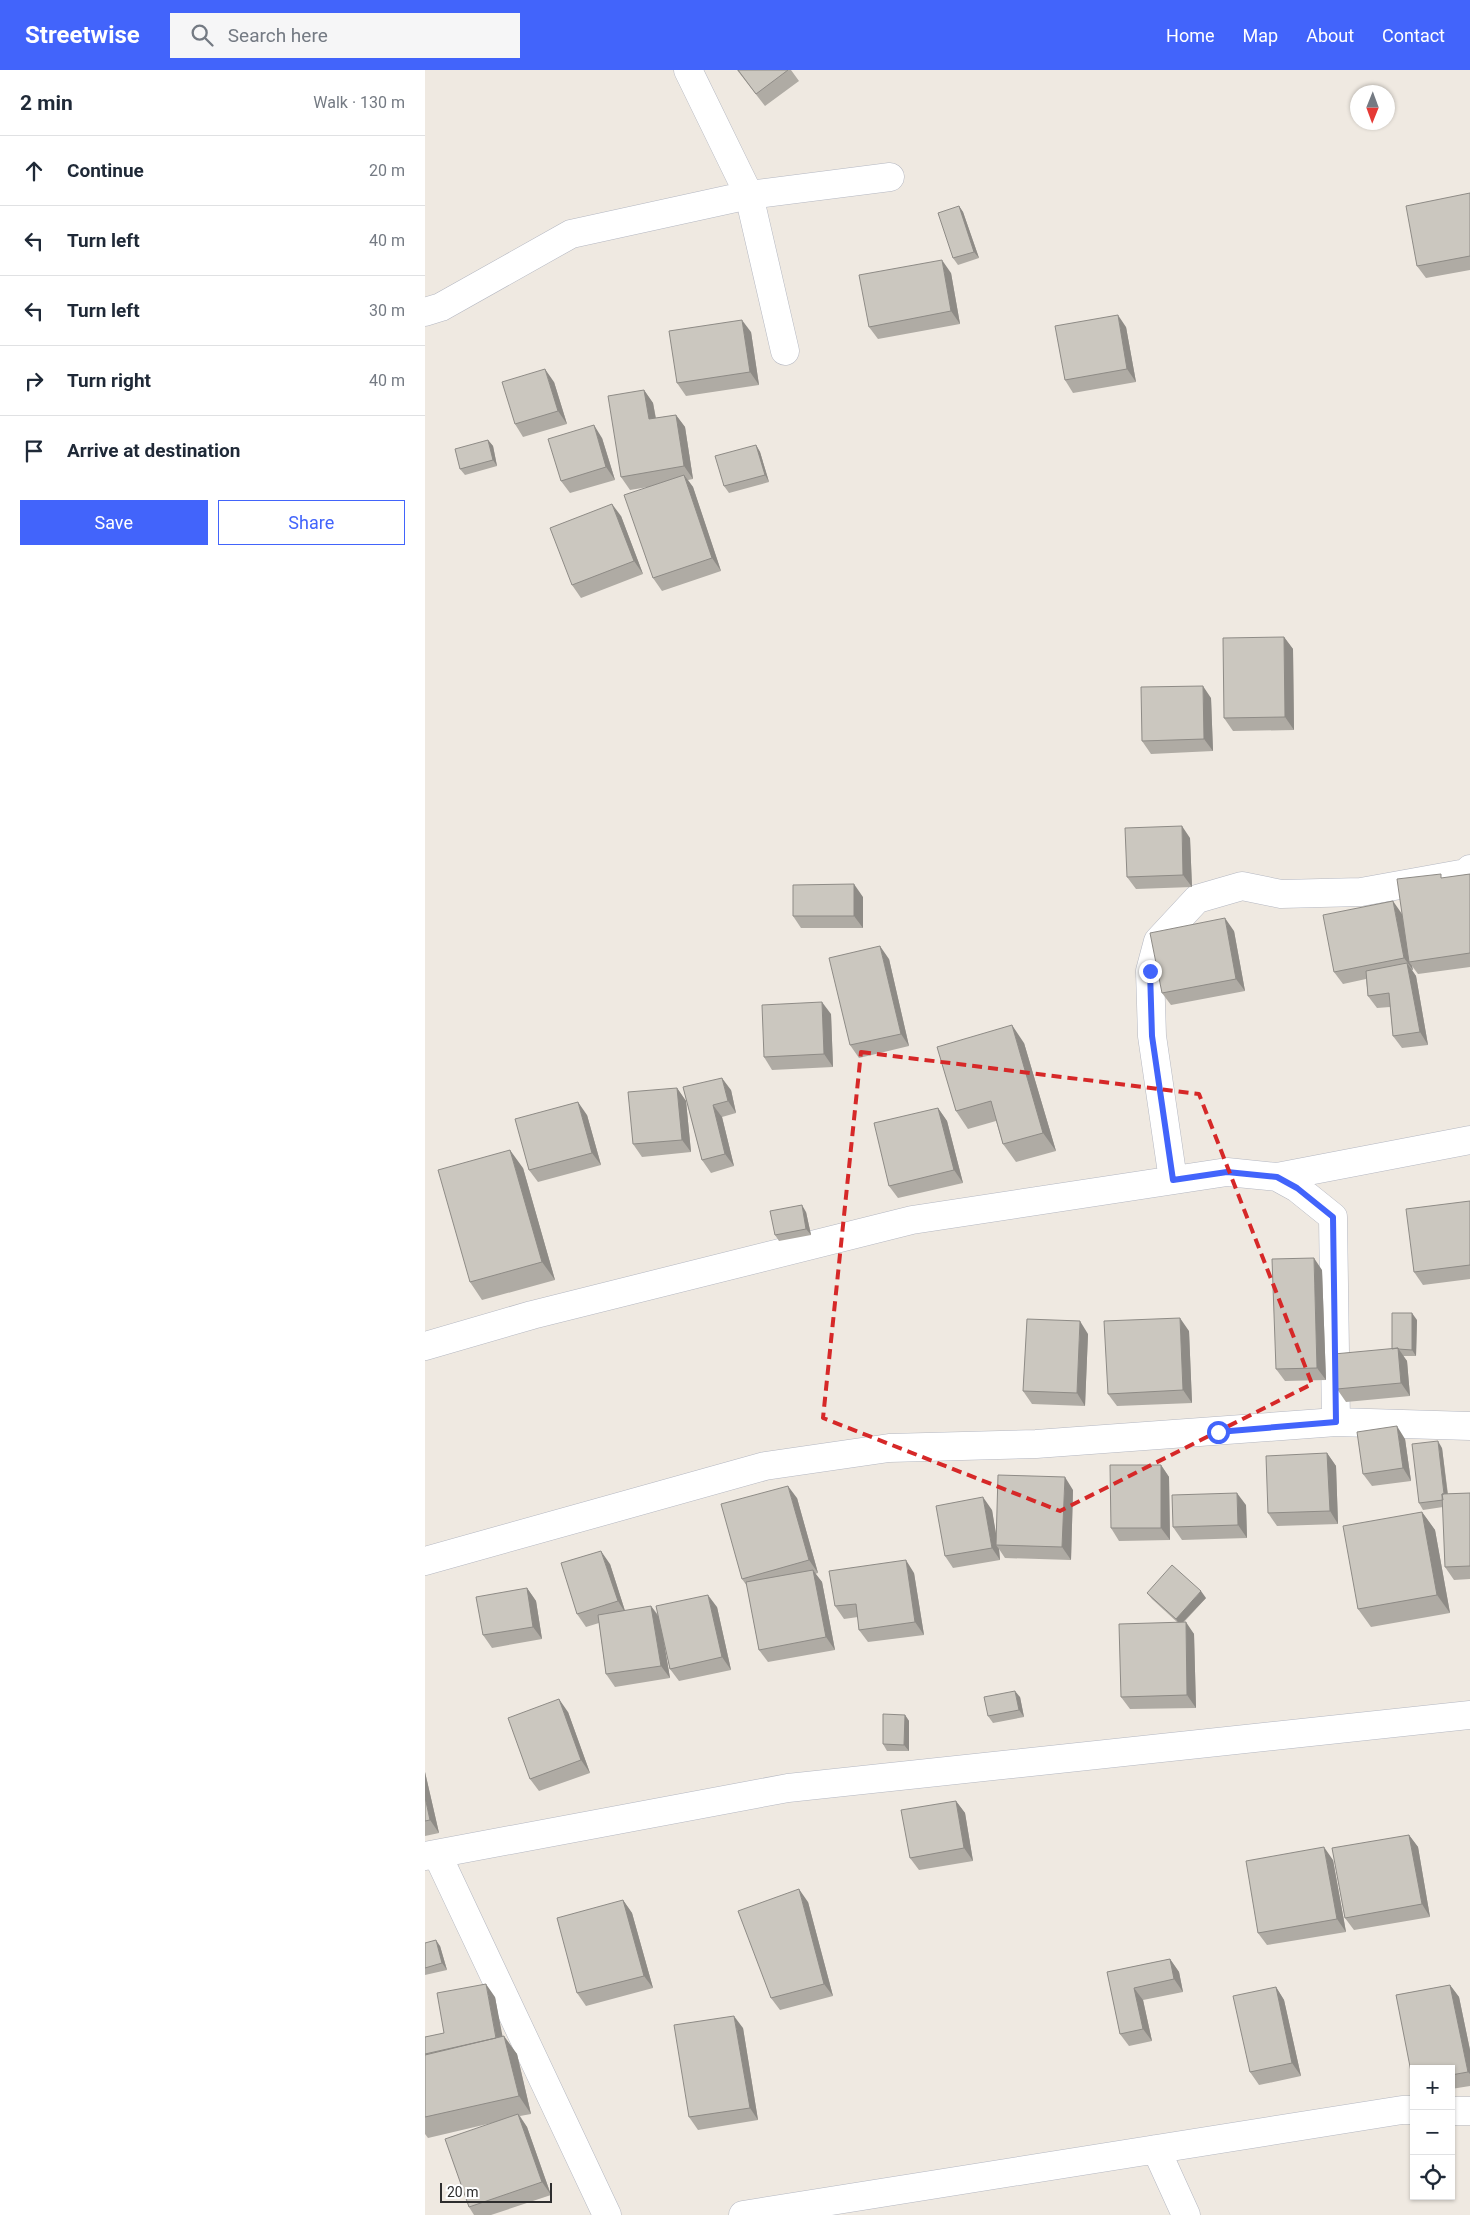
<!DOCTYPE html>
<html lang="en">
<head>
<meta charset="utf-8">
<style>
	:root { --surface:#fff; --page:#f6f6f7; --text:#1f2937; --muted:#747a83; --line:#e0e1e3; --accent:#4264fb }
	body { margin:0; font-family:Roboto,sans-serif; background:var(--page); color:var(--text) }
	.controls { position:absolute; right:15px; bottom:15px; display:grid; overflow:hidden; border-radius:0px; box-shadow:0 1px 4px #0004 }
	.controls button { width:45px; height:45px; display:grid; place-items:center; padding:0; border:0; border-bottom:1px solid var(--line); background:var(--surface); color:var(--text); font:25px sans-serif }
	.compass { position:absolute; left:925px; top:15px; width:45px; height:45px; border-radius:50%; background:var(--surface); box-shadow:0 1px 4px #0004; rotate:181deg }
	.scale { position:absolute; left:15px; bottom:12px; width:112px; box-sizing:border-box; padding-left:5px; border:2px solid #2e2e2e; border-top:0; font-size:14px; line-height:18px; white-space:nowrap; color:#2e2e2e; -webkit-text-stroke:4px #fff; paint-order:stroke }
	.stop { position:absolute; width:15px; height:15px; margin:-11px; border:4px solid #4264fb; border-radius:50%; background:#fff }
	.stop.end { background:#4264fb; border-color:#fff; box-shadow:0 1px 5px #0008 }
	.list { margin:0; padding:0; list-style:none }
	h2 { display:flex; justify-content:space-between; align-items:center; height:65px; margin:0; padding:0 20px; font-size:21px }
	h2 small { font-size:16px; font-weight:400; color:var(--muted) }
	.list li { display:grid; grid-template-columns:32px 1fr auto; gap:15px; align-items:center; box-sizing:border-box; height:70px; padding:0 20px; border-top:1px solid var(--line) }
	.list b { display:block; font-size:19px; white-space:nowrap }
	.list em { font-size:16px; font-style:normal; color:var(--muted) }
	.actions { display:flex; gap:10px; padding:15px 20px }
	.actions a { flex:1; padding:11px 0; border:1px solid var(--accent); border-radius:0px; text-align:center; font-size:18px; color:var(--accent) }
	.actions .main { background:var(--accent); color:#fff }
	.icon { flex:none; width:28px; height:28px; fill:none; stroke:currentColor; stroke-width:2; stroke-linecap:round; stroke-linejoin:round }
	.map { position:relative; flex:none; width:1045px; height:2145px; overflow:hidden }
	header { display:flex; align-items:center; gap:30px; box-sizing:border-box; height:70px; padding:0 25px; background:var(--accent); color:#fff }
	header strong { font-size:24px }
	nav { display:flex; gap:28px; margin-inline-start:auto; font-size:18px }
	.search { width:350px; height:45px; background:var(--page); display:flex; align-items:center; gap:12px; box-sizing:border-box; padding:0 18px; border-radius:0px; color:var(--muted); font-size:19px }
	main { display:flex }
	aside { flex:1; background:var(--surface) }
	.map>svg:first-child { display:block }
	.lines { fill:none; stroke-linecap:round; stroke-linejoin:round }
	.minor-casing { stroke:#b4b7c1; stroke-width:29 }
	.minor { stroke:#fff; stroke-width:28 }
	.wall { fill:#afaba4 }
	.shaded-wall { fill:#8e8b86 }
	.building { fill:#cbc7bf; stroke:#8e8b86 }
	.route { stroke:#4264fb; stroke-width:6 }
	.marked { fill:none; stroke:#d62828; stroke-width:4; stroke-dasharray:10 6; stroke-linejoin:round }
</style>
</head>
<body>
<header>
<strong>Streetwise</strong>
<div class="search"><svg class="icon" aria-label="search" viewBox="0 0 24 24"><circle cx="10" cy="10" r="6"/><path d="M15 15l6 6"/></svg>Search here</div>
<nav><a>Home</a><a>Map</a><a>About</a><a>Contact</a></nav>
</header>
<main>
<aside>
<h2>2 min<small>Walk · 130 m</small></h2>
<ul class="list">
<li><svg class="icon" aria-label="ahead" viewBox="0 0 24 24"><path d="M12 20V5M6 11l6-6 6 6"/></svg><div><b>Continue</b></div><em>20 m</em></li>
<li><svg class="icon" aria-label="left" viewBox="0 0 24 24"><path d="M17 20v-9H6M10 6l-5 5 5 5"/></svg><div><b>Turn left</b></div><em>40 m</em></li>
<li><svg class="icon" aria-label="left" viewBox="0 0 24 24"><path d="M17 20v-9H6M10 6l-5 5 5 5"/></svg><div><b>Turn left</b></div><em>30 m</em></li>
<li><svg class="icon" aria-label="right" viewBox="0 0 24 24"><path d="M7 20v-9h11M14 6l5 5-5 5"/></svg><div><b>Turn right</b></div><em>40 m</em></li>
<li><svg class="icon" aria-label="arrive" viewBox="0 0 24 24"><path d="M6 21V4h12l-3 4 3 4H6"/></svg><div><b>Arrive at destination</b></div></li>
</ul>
<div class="actions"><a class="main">Save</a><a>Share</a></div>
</aside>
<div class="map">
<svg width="1045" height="2145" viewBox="0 0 1045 2145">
	<rect width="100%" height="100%" fill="#efe9e1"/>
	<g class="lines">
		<!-- minor casing -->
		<g class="minor-casing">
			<path id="minor" d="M 263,0 L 324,125 L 360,281
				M 0,242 L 16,237 L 146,164 L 324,125 L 465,107
				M 852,1107 L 872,1118 L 908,1147 L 911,1352
				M 748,1110 L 727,966 L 725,901 L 733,871 L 772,829 L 817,816 L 856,824 L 936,822 L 1041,803 L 1045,799
				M 0,1276 L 107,1245 L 487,1150 L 802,1102 L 852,1107 L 1045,1070
				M 0,1491 L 340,1396 L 464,1378 L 611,1374 L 911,1352 L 1045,1356
				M 12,1784 L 182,2145
				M 0,1786 L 363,1718 L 1045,1645
				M 1026,2041 L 1045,2041
				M 731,2079 L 761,2145
				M 318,2145 L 977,2040 L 989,2040"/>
		</g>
		<!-- minor -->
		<use href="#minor" class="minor"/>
	</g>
	<!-- wall -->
	<path class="wall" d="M 312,0 L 366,0 L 374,11 L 340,36 Z
		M 1045,123 L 1045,200 L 1001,208 L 992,196 Z
		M 534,136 L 538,142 L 554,188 L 533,195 L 528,188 Z
		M 526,203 L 535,254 L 453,269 L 444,257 Z
		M 701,257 L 711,312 L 648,323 L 640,310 Z
		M 326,262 L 334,315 L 261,326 L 252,313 Z
		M 129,312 L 142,354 L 98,367 L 90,354 Z
		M 219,320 L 228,333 L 231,348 L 251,345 L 260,357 L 268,409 L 263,410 L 268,417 L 296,501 L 237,521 L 228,508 L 223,417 L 205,420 L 196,407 Z
		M 177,368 L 190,410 L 145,423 L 136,411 Z
		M 63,370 L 68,376 L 72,396 L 40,405 L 35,399 Z
		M 331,375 L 335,382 L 344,412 L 304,423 L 299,416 Z
		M 196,446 L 218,504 L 156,528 L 147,515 Z
		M 859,567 L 868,579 L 869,660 L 808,661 L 799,648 Z
		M 786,628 L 788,681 L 726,684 L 717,671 Z
		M 765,768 L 767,817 L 711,819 L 702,807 Z
		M 1045,804 L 1045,897 L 993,904 L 987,896 L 988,900 L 987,900 L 991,906 L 1003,975 L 977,978 L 968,966 L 965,937 L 952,938 L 943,926 L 941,909 L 918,914 L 909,902 L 977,844 L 979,857 L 1019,808 Z
		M 438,827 L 438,858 L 376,858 L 368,846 Z
		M 809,861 L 820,921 L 746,935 L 737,923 Z
		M 464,889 L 484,976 L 434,988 L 425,975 Z
		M 406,944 L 408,997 L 347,1000 L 339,987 Z
		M 599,973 L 631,1081 L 591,1092 L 578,1074 L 571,1051 L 543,1059 L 531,1041 Z
		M 258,1017 L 306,1020 L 311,1043 L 297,1047 L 309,1096 L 286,1103 L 277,1090 Z
		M 252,1018 L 261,1031 L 266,1082 L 217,1087 L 208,1074 Z
		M 513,1038 L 522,1051 L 538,1113 L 473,1128 L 464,1116 Z
		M 162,1045 L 176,1095 L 113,1112 L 104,1100 Z
		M 98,1098 L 130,1210 L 57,1230 L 45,1212 Z
		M 1045,1131 L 1045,1209 L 998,1215 L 989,1202 Z
		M 381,1142 L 386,1165 L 354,1171 L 350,1165 Z
		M 897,1200 L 901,1310 L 860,1311 L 851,1299 Z
		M 992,1250 L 991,1286 L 978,1286 L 982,1291 L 985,1326 L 921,1332 L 912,1319 L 967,1279 Z
		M 764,1261 L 767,1333 L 692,1336 L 683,1324 Z
		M 663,1264 L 660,1336 L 607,1334 L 598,1321 Z
		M 980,1369 L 986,1411 L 947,1416 L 938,1404 Z
		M 1017,1378 L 1023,1424 L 1045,1423 L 1045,1509 L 1029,1510 L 1020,1497 L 1018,1437 L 998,1440 L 994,1433 Z
		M 902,1383 L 911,1396 L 913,1454 L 852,1456 L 843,1443 Z
		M 736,1395 L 744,1407 L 745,1470 L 694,1471 L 686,1458 Z
		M 648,1420 L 646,1490 L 580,1488 L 574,1479 L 575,1490 L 528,1498 L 520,1486 L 567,1440 L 571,1466 Z
		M 372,1428 L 393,1503 L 390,1504 L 397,1512 L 410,1580 L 343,1592 L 334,1580 L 322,1516 L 317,1509 Z
		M 821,1435 L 822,1468 L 757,1470 L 748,1457 Z
		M 997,1442 L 1010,1460 L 1025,1543 L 946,1557 L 933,1539 Z
		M 185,1494 L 200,1541 L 226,1536 L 234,1546 L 292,1537 L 306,1600 L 254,1611 L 245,1599 L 238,1568 L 245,1608 L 190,1617 L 181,1604 L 174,1553 L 161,1557 L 152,1544 Z
		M 489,1503 L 499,1565 L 443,1572 L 434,1560 L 433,1547 L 419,1549 L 410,1536 Z
		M 102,1518 L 111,1531 L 117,1569 L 67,1578 L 58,1565 Z
		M 722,1523 L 781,1528 L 759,1552 L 769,1564 L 771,1638 L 705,1639 L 696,1627 L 752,1552 L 727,1529 Z
		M 595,1627 L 599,1647 L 568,1653 L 563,1646 Z
		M 143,1642 L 165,1703 L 114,1721 L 105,1709 Z
		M 480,1645 L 484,1651 L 484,1681 L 462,1681 L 458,1674 Z
		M 0,1702 L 14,1763 L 0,1766 Z
		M 531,1731 L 540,1743 L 548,1791 L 494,1800 L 485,1788 Z
		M 984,1765 L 993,1777 L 1005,1847 L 929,1860 L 920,1848 Z
		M 908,1790 L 921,1862 L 842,1875 L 833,1863 Z
		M 198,1830 L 207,1843 L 228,1918 L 161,1936 L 152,1923 Z
		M 383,1832 L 408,1926 L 355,1940 L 346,1928 Z
		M 0,1873 L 15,1876 L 22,1900 L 0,1905 Z
		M 745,1889 L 754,1902 L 758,1922 L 718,1930 L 727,1971 L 704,1976 L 695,1964 L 682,1902 Z
		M 1025,1915 L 1034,1927 L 1045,1980 L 1045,2016 L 1026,2019 L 1026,1999 L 989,1999 L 989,2013 L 971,1925 Z
		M 851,1917 L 859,1930 L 876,2006 L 834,2015 L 825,2002 Z
		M 70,1927 L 77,1967 L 92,1984 L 106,2044 L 95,2046 L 102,2057 L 126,2125 L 66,2145 L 49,2145 L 44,2137 L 71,2052 L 3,2068 L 0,2064 L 0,1967 L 19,1963 Z
		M 318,1958 L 333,2050 L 273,2060 L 264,2047 Z"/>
	<!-- shaded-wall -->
	<path class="shaded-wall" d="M 534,136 L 538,142 L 554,188 L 549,182 Z
		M 517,190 L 526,203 L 535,254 L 526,241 Z
		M 693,245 L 701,257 L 711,312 L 702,299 Z
		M 317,250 L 326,262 L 334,315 L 325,302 Z
		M 120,299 L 129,312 L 142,354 L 133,341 Z
		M 219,320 L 228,333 L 233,362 L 224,349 Z
		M 251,345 L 260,357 L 268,409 L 259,396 Z
		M 169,355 L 177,368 L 190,410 L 181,397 Z
		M 63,370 L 68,376 L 72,396 L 68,390 Z
		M 331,375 L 335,382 L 344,412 L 340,405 Z
		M 259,405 L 268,417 L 296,501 L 287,488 Z
		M 187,434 L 196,446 L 218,504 L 209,491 Z
		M 859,567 L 868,579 L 869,660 L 860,647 Z
		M 778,616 L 786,628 L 788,681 L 779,669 Z
		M 757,756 L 765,768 L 767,817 L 758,805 Z
		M 429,814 L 438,827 L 438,858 L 429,846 Z
		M 968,831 L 977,844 L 986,891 L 984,892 L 987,896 L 988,900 L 979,888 Z
		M 800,848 L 809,861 L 820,921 L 811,909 Z
		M 455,876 L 464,889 L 484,976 L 476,964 Z
		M 982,893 L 991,906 L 1003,975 L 995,962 Z
		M 397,932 L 406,944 L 408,997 L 399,984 Z
		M 587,955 L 599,973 L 631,1081 L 618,1063 Z
		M 297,1008 L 306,1020 L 311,1043 L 303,1031 Z
		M 252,1018 L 261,1031 L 266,1082 L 257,1070 Z
		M 153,1032 L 162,1045 L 176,1095 L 167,1083 Z
		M 288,1035 L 297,1047 L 309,1096 L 300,1084 Z
		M 513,1038 L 522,1051 L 538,1113 L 529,1100 Z
		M 85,1080 L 98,1098 L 130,1210 L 117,1192 Z
		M 377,1135 L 381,1142 L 386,1165 L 381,1159 Z
		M 889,1188 L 897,1200 L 901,1310 L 892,1298 Z
		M 987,1243 L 992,1250 L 991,1286 L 987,1280 Z
		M 755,1248 L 764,1261 L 767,1333 L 758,1320 Z
		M 655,1251 L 663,1264 L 660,1336 L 652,1323 Z
		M 973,1278 L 982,1291 L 985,1326 L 976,1313 Z
		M 972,1356 L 980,1369 L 986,1411 L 978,1398 Z
		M 1013,1371 L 1017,1378 L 1024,1436 L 1020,1430 Z
		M 902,1383 L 911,1396 L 913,1454 L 905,1441 Z
		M 736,1395 L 744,1407 L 745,1470 L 736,1458 Z
		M 640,1407 L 648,1420 L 646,1490 L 637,1477 Z
		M 363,1416 L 372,1428 L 393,1503 L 384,1490 Z
		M 812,1423 L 821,1435 L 822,1468 L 813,1455 Z
		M 558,1427 L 567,1440 L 573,1475 L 571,1475 L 574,1479 L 575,1490 L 567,1478 Z
		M 997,1442 L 1010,1460 L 1025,1543 L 1012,1525 Z
		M 176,1481 L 185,1494 L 201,1544 L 193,1531 Z
		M 481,1490 L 489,1503 L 499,1565 L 490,1552 Z
		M 388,1500 L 397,1512 L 410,1580 L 401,1567 Z
		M 102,1518 L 111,1531 L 117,1569 L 108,1557 Z
		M 776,1521 L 781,1528 L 755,1555 L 751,1549 Z
		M 283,1525 L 292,1537 L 306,1600 L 297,1587 Z
		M 226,1536 L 235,1549 L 245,1608 L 236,1596 Z
		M 761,1552 L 769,1564 L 771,1638 L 762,1625 Z
		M 590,1621 L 595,1627 L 599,1647 L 594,1640 Z
		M 134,1629 L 143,1642 L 165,1703 L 156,1690 Z
		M 480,1645 L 484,1651 L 484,1681 L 479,1675 Z
		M 0,1702 L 14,1763 L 5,1750 L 0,1727 Z
		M 531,1731 L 540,1743 L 548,1791 L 539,1778 Z
		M 984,1765 L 993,1777 L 1005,1847 L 997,1834 Z
		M 899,1777 L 908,1790 L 921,1862 L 912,1849 Z
		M 374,1819 L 383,1832 L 408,1926 L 399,1914 Z
		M 198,1830 L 207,1843 L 228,1918 L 219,1906 Z
		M 11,1870 L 15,1876 L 22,1900 L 17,1893 Z
		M 745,1889 L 754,1902 L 758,1922 L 749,1909 Z
		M 61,1914 L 70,1927 L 81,1984 L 72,1971 Z
		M 1025,1915 L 1034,1927 L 1045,1980 L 1045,2004 L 1043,2002 Z
		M 851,1917 L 859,1930 L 876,2006 L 867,1993 Z
		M 709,1918 L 718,1930 L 727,1971 L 718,1959 Z
		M 309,1946 L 318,1958 L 333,2050 L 325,2038 Z
		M 79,1966 L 92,1984 L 106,2044 L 94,2026 Z
		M 93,2044 L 102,2057 L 126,2125 L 117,2112 Z"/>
	<!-- building -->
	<path class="building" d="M 313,0 L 363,0 L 331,24 Z
		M 1045,123 L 1045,186 L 992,196 L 981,136 Z
		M 534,136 L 549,182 L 528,188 L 513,143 Z
		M 517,190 L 526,241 L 444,257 L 434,205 Z
		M 693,245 L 702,299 L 640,310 L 630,256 Z
		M 317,250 L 325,302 L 252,313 L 244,261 Z
		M 120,299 L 133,341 L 90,354 L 77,312 Z
		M 219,320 L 224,349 L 251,345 L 259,396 L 196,407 L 183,326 Z
		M 169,355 L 181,397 L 136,411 L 123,369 Z
		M 63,370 L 68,390 L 35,399 L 30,379 Z
		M 331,375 L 340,405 L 299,416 L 290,386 Z
		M 259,405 L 287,488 L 228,508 L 199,425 Z
		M 187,434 L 209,491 L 147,515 L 125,458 Z
		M 859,567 L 860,647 L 799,648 L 798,568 Z
		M 778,616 L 779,669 L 717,671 L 716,617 Z
		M 757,756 L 758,805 L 702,807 L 700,758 Z
		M 1016,804 L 1016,808 L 1045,804 L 1045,883 L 984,892 L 972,809 Z
		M 429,814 L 429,846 L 368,846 L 368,815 Z
		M 968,831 L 979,888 L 909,902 L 898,845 Z
		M 800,848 L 811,909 L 737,923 L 725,863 Z
		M 455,876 L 476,964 L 425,975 L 404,888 Z
		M 982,893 L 995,962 L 968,966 L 964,923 L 943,926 L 941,901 Z
		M 397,932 L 399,984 L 339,987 L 337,935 Z
		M 587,955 L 618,1063 L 578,1074 L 566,1031 L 531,1041 L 512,977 Z
		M 297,1008 L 303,1031 L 288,1035 L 300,1084 L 277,1090 L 258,1017 Z
		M 252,1018 L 257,1070 L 208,1074 L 203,1022 Z
		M 153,1032 L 167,1083 L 104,1100 L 90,1049 Z
		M 513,1038 L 529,1100 L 464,1116 L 449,1053 Z
		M 85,1080 L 117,1192 L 45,1212 L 13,1100 Z
		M 1045,1131 L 1045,1195 L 989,1202 L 981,1139 Z
		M 377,1135 L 381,1159 L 350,1165 L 345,1141 Z
		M 889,1188 L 892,1298 L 851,1299 L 847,1189 Z
		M 967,1243 L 987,1243 L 987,1280 L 973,1279 L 973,1278 L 967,1279 Z
		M 755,1248 L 758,1320 L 683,1324 L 679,1251 Z
		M 602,1249 L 655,1251 L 652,1323 L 598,1321 Z
		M 973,1278 L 976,1313 L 912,1319 L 909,1284 Z
		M 972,1356 L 978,1398 L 938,1404 L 932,1362 Z
		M 1013,1371 L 1019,1424 L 1017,1424 L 1018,1430 L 994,1433 L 987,1374 Z
		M 902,1383 L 905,1441 L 843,1443 L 841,1386 Z
		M 685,1395 L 736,1395 L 736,1458 L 686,1458 Z
		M 573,1405 L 640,1407 L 637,1477 L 571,1475 Z
		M 363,1416 L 384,1490 L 317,1509 L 296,1434 Z
		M 812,1423 L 813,1455 L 748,1457 L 747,1425 Z
		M 1045,1423 L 1045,1496 L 1020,1497 L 1017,1424 Z
		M 558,1427 L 567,1478 L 520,1486 L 511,1436 Z
		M 997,1442 L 1012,1525 L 933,1539 L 918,1456 Z
		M 176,1481 L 193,1531 L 152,1544 L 136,1493 Z
		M 481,1490 L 490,1552 L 434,1560 L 431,1534 L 410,1536 L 404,1501 Z
		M 747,1495 L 776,1521 L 751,1549 L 722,1523 Z
		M 388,1500 L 401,1567 L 334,1580 L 321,1512 Z
		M 102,1518 L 108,1557 L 58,1565 L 51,1527 Z
		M 283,1525 L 297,1587 L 245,1599 L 231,1536 Z
		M 226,1536 L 236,1596 L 181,1604 L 173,1545 Z
		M 761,1552 L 762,1625 L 696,1627 L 694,1554 Z
		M 590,1621 L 594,1640 L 563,1646 L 559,1627 Z
		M 134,1629 L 156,1690 L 105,1709 L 83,1648 Z
		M 458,1644 L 480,1645 L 479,1675 L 458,1674 Z
		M 0,1727 L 5,1750 L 0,1751 Z
		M 531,1731 L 539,1778 L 485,1788 L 476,1740 Z
		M 984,1765 L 997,1834 L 920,1848 L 907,1778 Z
		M 899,1777 L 912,1849 L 833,1863 L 821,1791 Z
		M 374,1819 L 399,1914 L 346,1928 L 313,1841 Z
		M 198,1830 L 219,1906 L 152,1923 L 132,1848 Z
		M 11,1870 L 17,1893 L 0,1898 L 0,1873 Z
		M 745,1889 L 749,1909 L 709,1918 L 718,1959 L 695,1964 L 682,1902 Z
		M 61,1914 L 71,1968 L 0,1984 L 0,1967 L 19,1963 L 12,1923 Z
		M 1025,1915 L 1043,2002 L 1026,2005 L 1026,1999 L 989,1999 L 989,2012 L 988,2012 L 971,1925 Z
		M 851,1917 L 867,1993 L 825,2002 L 808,1926 Z
		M 309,1946 L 325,2038 L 264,2047 L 249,1955 Z
		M 79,1966 L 94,2026 L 0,2047 L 0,1985 Z
		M 93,2044 L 117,2112 L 44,2137 L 20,2069 Z"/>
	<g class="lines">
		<!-- route -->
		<path class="route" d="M 725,901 L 727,966 L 748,1110 L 802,1102 L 852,1107 L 872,1118 L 908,1147 L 911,1352 L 793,1362"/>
	</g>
	<!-- marked area -->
	<path class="marked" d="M 436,982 L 774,1024 L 887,1314 L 635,1441 L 398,1348 Z"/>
</svg>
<div class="controls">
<button>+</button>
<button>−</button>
<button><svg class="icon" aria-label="locate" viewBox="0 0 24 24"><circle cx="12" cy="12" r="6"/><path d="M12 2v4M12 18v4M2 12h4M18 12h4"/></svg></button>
</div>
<svg class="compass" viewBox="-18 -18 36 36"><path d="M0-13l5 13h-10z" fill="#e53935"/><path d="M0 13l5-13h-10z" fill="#747a83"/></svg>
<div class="scale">20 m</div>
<div class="stop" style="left:793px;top:1362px"></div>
<div class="stop end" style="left:725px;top:901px"></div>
</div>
</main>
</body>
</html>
